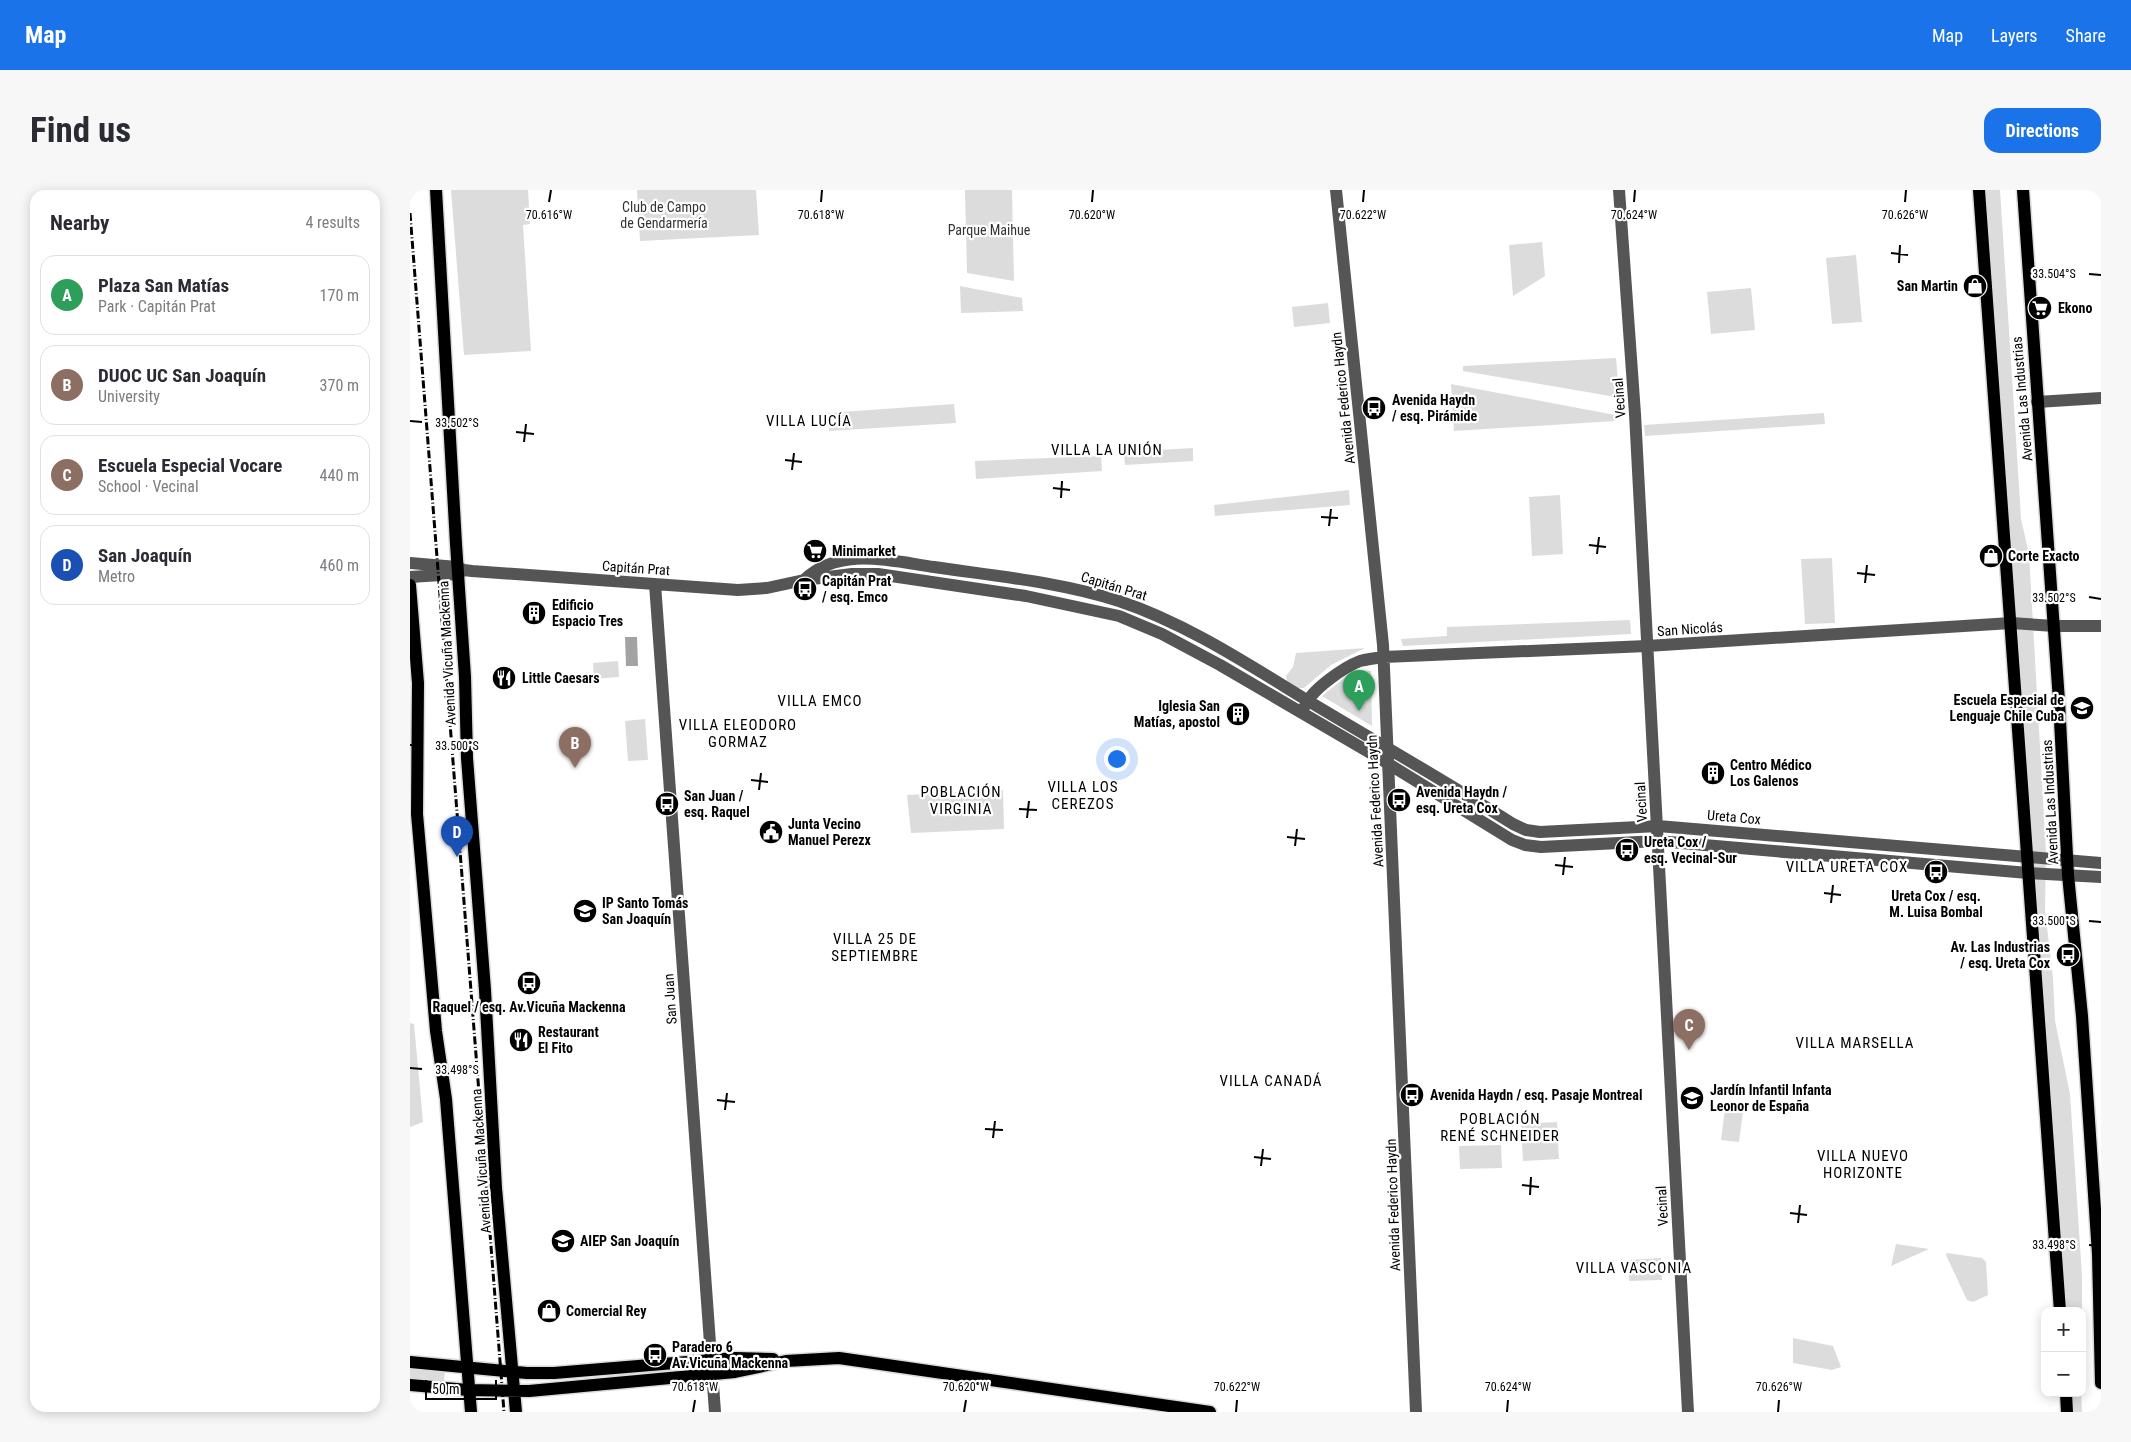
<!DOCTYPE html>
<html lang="en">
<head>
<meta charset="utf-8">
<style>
	:root { --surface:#fff; --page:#f7f7f7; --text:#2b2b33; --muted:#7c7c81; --line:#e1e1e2; --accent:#1a73e8 }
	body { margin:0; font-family:"Roboto Condensed",sans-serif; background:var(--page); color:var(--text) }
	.controls { position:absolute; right:15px; bottom:15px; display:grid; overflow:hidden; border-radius:10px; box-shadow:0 2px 12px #0003 }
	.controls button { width:45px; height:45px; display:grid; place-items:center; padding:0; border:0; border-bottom:1px solid var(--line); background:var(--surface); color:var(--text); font:25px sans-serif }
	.scale { position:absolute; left:15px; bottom:12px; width:72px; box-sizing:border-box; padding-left:5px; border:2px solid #000; border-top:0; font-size:14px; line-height:18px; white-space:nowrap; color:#000; -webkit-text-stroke:4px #fff; paint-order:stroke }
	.you { position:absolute; left:706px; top:568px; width:18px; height:18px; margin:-12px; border:4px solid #fff; border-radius:50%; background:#1a73e8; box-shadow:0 0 0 8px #1a73e833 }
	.badge { display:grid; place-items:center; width:32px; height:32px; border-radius:50%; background:var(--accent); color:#fff; font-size:16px; font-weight:700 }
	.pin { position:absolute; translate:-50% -41px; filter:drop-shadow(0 1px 2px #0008) }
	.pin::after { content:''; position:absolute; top:26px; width:18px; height:15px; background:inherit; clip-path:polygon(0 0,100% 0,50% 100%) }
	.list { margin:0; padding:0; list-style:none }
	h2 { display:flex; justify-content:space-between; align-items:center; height:65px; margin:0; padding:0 20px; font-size:21px }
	h2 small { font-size:16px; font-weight:400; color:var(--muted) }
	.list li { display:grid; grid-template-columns:32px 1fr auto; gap:15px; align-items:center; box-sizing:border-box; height:80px; margin:0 10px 10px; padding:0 10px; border:1px solid var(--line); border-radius:15px }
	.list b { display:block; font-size:19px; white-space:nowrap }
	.list p { margin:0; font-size:16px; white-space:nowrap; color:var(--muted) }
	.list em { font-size:16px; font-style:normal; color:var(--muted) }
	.map { position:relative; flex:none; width:1691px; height:1222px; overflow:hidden; border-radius:15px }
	header { display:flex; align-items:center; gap:30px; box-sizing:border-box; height:70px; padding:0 25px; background:var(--accent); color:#fff }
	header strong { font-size:24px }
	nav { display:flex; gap:28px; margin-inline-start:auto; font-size:18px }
	.intro { display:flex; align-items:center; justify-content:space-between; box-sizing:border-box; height:120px; padding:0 30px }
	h1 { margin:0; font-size:35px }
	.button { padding:12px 22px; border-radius:15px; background:var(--accent); color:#fff; font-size:18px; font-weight:700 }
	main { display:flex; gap:30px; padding:0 30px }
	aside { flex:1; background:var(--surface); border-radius:15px; box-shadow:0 2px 12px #0003 }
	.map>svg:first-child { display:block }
	.green { fill:#dcdcdc }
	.water { fill:#a3a3a3 }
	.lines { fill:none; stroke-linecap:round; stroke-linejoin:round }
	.major-casing { stroke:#dbdbdb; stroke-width:15 }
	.minor { stroke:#555; stroke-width:12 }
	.major { stroke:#000; stroke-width:12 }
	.rail { stroke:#000; stroke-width:3; stroke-dasharray:8 2.5 1 2.5; stroke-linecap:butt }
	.ticks { fill:none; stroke:#000; stroke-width:2 }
	.labels { text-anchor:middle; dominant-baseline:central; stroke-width:4.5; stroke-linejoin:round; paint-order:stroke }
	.park-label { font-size:14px; fill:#333; stroke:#fff }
	.poi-label { font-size:14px; font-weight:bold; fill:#000; stroke:#fff; text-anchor:start }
	.street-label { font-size:14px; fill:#000; stroke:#fff }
	.neighbourhood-label { font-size:15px; letter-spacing:1px; fill:#000; stroke:#fff }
	.ticks-label { font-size:12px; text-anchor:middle; fill:#000; stroke:#fff; stroke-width:4.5; stroke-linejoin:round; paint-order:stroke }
</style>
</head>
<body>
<header>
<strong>Map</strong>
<nav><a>Map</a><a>Layers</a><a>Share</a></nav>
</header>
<div class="intro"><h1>Find us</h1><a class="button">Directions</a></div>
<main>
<aside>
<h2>Nearby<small>4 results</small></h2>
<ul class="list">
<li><span class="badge" style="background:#2e9e5b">A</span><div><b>Plaza San Matías</b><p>Park · Capitán Prat</p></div><em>170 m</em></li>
<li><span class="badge" style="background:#8d6e63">B</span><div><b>DUOC UC San Joaquín</b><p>University</p></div><em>370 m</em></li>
<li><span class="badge" style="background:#8d6e63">C</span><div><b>Escuela Especial Vocare</b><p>School · Vecinal</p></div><em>440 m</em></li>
<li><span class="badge" style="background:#1a4fb4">D</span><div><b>San Joaquín</b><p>Metro</p></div><em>460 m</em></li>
</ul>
</aside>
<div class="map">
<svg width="1691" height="1222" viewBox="0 0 1691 1222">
	<rect width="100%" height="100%" fill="#fff"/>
	<!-- green -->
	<path class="green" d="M 41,0 L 118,0 L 120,34 L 113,35 L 121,161 L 54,165 Z
		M 227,0 L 346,0 L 349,45 L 230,51 Z
		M 555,0 L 602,0 L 604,91 L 557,83 Z
		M 1573,0 L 1590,0 L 1610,312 L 1611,329 L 1619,364 L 1636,662 L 1635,720 L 1643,788 L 1645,831 L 1660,904 L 1672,1086 L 1672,1121 L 1653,1121 Z
		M 1132,52 L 1135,86 L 1103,106 L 1099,55 Z
		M 1446,65 L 1452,132 L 1422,134 L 1416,68 Z
		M 550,96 L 612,108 L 613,121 L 551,123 Z
		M 1341,98 L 1345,140 L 1301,144 L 1297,102 Z
		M 918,113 L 920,133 L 884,137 L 882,117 Z
		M 1206,168 L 1209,203 L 1206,207 L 1053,181 L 1053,176 Z
		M 1041,194 L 1205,225 L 1205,231 L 1044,241 Z
		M 544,214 L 546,233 L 419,241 L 418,223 Z
		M 1414,223 L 1415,234 L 1235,246 L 1234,235 Z
		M 783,258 L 783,271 L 715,275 L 714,262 Z
		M 691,266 L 692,281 L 566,289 L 565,271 Z
		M 939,300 L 940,315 L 805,326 L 804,315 Z
		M 1150,305 L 1153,364 L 1122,366 L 1119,307 Z
		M 1422,368 L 1425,433 L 1395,434 L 1391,369 Z
		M 1220,430 L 1221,444 L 993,456 L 991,449 L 1037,446 L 1037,437 Z
		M 955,458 L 921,475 L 894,498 L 885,498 L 877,491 L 876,486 L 883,477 L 886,463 Z
		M 208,471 L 209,487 L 184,489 L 183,473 Z
		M 952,480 L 961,481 L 962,536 L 912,506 L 938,485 Z
		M 235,529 L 238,570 L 218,571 L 215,531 Z
		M 593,600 L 594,639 L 501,643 L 497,605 Z
		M 0,833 L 4,834 L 13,932 L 0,937 Z
		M 1315,919 L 1333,921 L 1329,952 L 1311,950 Z
		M 1147,932 L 1149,969 L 1113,971 L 1111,934 Z
		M 1091,955 L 1092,978 L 1050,979 L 1049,956 Z
		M 1486,1054 L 1519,1059 L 1481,1076 Z
		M 1537,1063 L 1572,1068 L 1576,1072 L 1578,1105 L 1563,1112 L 1557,1110 L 1536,1065 Z
		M 1251,1068 L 1252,1090 L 1219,1091 L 1218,1070 Z
		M 1383,1148 L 1423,1156 L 1431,1177 L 1422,1180 L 1383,1173 Z
		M 0,1177 L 35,1180 L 34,1194 L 0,1190 Z
		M 1660,1203 L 1671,1203 L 1672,1222 L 1661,1222 Z"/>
	<!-- water -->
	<path class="water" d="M 215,447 L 227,447 L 228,476 L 216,476 Z"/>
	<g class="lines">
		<!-- major casing -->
		<g class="major-casing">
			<path id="major" d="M 26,0 L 46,354 L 55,487 L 57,568 L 75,800 L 86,998 L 106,1222
				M 1569,0 L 1650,1121
				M 1613,0 L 1649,511 L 1658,685 L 1672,826 L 1688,1064 L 1691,1193
				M 0,395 L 8,493 L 7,624 L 26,841 L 36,909 L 61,1222
				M 0,1172 L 117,1183 L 144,1183 L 325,1168 L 363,1169
				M 0,1195 L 58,1200 L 119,1201 L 325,1182 L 376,1171 L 429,1168 L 800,1222
				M 1656,1203 L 1657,1222"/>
		</g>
		<!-- minor -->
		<path class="minor" d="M 926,0 L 973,455 L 1006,1222
			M 1209,0 L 1225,224 L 1278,1222
			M 1627,212 L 1691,208
			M 0,373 L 47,377 L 54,380 L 62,381 L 328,400 L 357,398 L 394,390 L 442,384 L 468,384 L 616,406 L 709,426 L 752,444 L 810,475 L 964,565 L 1102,650 L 1115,655 L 1131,657 L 1248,651 L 1618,683 L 1691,687
			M 0,387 L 47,384 L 54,380
			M 394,390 C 429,356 481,371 524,377 C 585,386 651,392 709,411 C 775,433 836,473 895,509 C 965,551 1035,591 1103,634 L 1116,640 L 1130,642 L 1248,636 L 1691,673
			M 245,394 L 305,1222
			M 895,516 C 901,500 934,477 950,471 C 958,469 966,468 974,467 L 1237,456 L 1601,433 L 1644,436 L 1691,436"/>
		<!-- major -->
		<use href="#major" class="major"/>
		<!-- rail -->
		<path class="rail" d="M 0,23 L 94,1222"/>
	</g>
	<!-- ticks -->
	<path class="ticks" d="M 139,12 L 141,0M 411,12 L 412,0M 682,12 L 683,0M 953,12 L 954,0M 1224,12 L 1225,0M 1495,12 L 1496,0M 1481,63 L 1498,65M 1489,73 L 1490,55M 1679,84 L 1691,85M 0,231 L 12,232M 106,242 L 124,244M 114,252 L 116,234M 375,270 L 392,272M 382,280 L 384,263M 643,298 L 660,300M 651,308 L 652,291M 911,327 L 928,328M 919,336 L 921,319M 1179,355 L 1196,357M 1187,364 L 1189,347M 1447,383 L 1465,385M 1455,393 L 1457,375M 1679,407 L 1691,409M 0,555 L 12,556M 341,590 L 358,592M 349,600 L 351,583M 609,619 L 627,620M 617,628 L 619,611M 877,647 L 895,649M 885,656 L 887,639M 1145,675 L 1163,677M 1153,685 L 1155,667M 1414,703 L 1431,705M 1421,713 L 1423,695M 1679,731 L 1691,732M 0,878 L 12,879M 307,910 L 325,912M 315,920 L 317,903M 575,939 L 593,940M 583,948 L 585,931M 844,967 L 861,969M 851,976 L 853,959M 1112,995 L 1129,997M 1120,1005 L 1121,987M 1380,1023 L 1397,1025M 1388,1033 L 1390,1015M 1679,1055 L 1691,1056M 283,1222 L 285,1210M 554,1222 L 556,1210M 826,1222 L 827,1210M 1097,1222 L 1098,1210M 1368,1222 L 1369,1210"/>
	<!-- icons -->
	<defs>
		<g id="shop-disc" transform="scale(1.25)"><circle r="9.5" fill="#000" stroke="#fff"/><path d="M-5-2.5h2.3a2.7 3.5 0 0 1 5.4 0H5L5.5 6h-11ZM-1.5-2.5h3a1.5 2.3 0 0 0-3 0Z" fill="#fff"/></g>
		<g id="supermarket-disc" transform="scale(1.25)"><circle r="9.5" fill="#000" stroke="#fff"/><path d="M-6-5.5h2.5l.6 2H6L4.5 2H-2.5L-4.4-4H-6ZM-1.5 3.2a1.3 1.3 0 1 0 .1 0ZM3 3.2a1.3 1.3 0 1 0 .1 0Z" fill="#fff"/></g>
		<g id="bus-disc" transform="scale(1.25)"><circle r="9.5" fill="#000" stroke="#fff"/><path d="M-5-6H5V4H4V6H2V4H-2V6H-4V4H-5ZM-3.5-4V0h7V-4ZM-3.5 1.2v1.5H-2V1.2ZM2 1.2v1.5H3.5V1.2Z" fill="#fff"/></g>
		<g id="building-disc" transform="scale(1.25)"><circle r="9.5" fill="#000" stroke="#fff"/><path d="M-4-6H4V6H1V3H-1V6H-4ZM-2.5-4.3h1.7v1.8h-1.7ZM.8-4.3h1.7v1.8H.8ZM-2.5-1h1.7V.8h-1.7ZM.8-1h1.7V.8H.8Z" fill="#fff"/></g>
		<g id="restaurant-disc" transform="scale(1.25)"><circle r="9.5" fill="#000" stroke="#fff"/><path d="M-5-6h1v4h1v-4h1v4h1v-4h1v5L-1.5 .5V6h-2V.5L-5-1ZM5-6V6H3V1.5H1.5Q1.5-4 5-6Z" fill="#fff"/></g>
		<g id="school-disc" transform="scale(1.25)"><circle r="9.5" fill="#000" stroke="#fff"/><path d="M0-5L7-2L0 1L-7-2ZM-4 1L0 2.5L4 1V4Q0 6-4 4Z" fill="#fff"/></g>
		<g id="civic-disc" transform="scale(1.25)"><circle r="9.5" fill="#000" stroke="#fff"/><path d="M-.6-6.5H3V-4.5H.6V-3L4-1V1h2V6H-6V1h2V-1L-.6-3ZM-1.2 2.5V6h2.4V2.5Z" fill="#fff"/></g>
		<g id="university-disc" transform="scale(1.25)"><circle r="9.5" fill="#000" stroke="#fff"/><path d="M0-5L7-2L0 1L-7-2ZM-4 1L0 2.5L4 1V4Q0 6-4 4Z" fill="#fff"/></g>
	</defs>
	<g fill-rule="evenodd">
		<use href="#shop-disc" x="1565" y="96"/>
		<use href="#supermarket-disc" x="1630" y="118"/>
		<use href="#bus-disc" x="964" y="218"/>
		<use href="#supermarket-disc" x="405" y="361"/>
		<use href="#shop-disc" x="1581" y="366"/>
		<use href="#bus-disc" x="395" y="399"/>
		<use href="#building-disc" x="124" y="423"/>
		<use href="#restaurant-disc" x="94" y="488"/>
		<use href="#school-disc" x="1672" y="518"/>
		<use href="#building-disc" x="828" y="524"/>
		<use href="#building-disc" x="1303" y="583"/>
		<use href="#bus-disc" x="989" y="610"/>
		<use href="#bus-disc" x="257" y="614"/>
		<use href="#civic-disc" x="361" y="642"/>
		<use href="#bus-disc" x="1217" y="660"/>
		<use href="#bus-disc" x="1526" y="682"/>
		<use href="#university-disc" x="175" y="721"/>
		<use href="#bus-disc" x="1658" y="765"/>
		<use href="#bus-disc" x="119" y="793"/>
		<use href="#restaurant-disc" x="111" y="850"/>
		<use href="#bus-disc" x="1002" y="905"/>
		<use href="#school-disc" x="1282" y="908"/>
		<use href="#university-disc" x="153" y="1051"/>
		<use href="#shop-disc" x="139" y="1121"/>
		<use href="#bus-disc" x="245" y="1165"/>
	</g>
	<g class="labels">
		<!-- park labels -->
		<g class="park-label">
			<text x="254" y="17">Club de Campo<tspan x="254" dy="16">de Gendarmería</tspan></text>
			<text x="579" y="40">Parque Maihue</text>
		</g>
		<!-- poi labels -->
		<g class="poi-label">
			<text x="1548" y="96" text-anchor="end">San Martin</text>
			<text x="1648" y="118">Ekono</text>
			<text x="982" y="210">Avenida Haydn<tspan x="982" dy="16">/ esq. Pirámide</tspan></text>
			<text x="422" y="361">Minimarket</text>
			<text x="1598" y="366">Corte Exacto</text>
			<text x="412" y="391">Capitán Prat<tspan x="412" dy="16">/ esq. Emco</tspan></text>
			<text x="142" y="415">Edificio<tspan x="142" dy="16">Espacio Tres</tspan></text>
			<text x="112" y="488">Little Caesars</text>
			<text x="1654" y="510" text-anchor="end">Escuela Especial de<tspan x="1654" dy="16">Lenguaje Chile Cuba</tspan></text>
			<text x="810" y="516" text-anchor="end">Iglesia San<tspan x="810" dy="16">Matías, apostol</tspan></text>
			<text x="1320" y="575">Centro Médico<tspan x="1320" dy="16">Los Galenos</tspan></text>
			<text x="1006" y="602">Avenida Haydn /<tspan x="1006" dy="16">esq. Ureta Cox</tspan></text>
			<text x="274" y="606">San Juan /<tspan x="274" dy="16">esq. Raquel</tspan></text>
			<text x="378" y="634">Junta Vecino<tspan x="378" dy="16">Manuel Perezx</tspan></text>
			<text x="1234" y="652">Ureta Cox /<tspan x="1234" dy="16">esq. Vecinal-Sur</tspan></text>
			<text x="1526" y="706" text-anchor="middle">Ureta Cox / esq.<tspan x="1526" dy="16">M. Luisa Bombal</tspan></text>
			<text x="192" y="713">IP Santo Tomás<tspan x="192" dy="16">San Joaquín</tspan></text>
			<text x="1640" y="757" text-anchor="end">Av. Las Industrias<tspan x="1640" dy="16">/ esq. Ureta Cox</tspan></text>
			<text x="119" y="817" text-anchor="middle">Raquel / esq. Av.Vicuña Mackenna</text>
			<text x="128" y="842">Restaurant<tspan x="128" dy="16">El Fito</tspan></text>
			<text x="1300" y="900">Jardín Infantil Infanta<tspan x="1300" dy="16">Leonor de España</tspan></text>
			<text x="1020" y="905">Avenida Haydn / esq. Pasaje Montreal</text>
			<text x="170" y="1051">AIEP San Joaquín</text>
			<text x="156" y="1121">Comercial Rey</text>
			<text x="262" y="1157">Paradero 6<tspan x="262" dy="16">Av.Vicuña Mackenna</tspan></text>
		</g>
		<!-- street labels -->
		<g class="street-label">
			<text transform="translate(933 208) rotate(-96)">Avenida Federico Haydn</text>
			<text transform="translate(1209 208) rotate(-94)">Vecinal</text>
			<text transform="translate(1612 209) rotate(-95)">Avenida Las Industrias</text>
			<text transform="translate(226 378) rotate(4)">Capitán Prat</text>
			<text transform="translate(704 396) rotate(17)">Capitán Prat</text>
			<text transform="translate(1280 439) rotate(-4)">San Nicolás</text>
			<text transform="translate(37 463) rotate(-93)">Avenida Vicuña Mackenna</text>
			<text transform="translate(965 611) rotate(-93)">Avenida Federico Haydn</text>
			<text transform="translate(1231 612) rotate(-93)">Vecinal</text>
			<text transform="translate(1640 612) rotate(-93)">Avenida Las Industrias</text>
			<text transform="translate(1324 627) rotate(5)">Ureta Cox</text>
			<text transform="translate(260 809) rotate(-94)">San Juan</text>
			<text transform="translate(71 971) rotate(-94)">Avenida Vicuña Mackenna</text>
			<text transform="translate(983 1015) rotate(-92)">Avenida Federico Haydn</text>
			<text transform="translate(1252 1016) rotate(-93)">Vecinal</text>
		</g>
		<!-- neighbourhood labels -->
		<g class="neighbourhood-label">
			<text x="399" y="231">VILLA LUCÍA</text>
			<text x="697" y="260">VILLA LA UNIÓN</text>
			<text x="410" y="511">VILLA EMCO</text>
			<text x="328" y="535">VILLA ELEODORO<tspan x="328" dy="17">GORMAZ</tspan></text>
			<text x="673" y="597">VILLA LOS<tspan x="673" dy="17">CEREZOS</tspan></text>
			<text x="551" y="602">POBLACIÓN<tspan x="551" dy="17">VIRGINIA</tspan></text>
			<text x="1437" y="677">VILLA URETA COX</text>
			<text x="465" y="749">VILLA 25 DE<tspan x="465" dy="17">SEPTIEMBRE</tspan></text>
			<text x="1445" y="853">VILLA MARSELLA</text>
			<text x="861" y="891">VILLA CANADÁ</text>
			<text x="1090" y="929">POBLACIÓN<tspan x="1090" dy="17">RENÉ SCHNEIDER</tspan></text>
			<text x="1453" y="966">VILLA NUEVO<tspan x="1453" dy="17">HORIZONTE</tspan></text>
			<text x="1224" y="1078">VILLA VASCONIA</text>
		</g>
	</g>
	<g class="ticks-label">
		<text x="139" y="29">70.616°W</text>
		<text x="411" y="29">70.618°W</text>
		<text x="682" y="29">70.620°W</text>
		<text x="953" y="29">70.622°W</text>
		<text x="1224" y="29">70.624°W</text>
		<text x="1495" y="29">70.626°W</text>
		<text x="1644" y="88">33.504°S</text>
		<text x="47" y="237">33.502°S</text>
		<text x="1644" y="412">33.502°S</text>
		<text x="47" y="560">33.500°S</text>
		<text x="1644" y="735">33.500°S</text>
		<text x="47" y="884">33.498°S</text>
		<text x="1644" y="1059">33.498°S</text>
		<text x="285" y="1201">70.618°W</text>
		<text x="556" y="1201">70.620°W</text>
		<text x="827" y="1201">70.622°W</text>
		<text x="1098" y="1201">70.624°W</text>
		<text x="1369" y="1201">70.626°W</text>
	</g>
</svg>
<div class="controls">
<button>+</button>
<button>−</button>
</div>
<div class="scale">50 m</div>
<div class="you"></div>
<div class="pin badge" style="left:949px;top:521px;background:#2e9e5b">A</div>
<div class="pin badge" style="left:165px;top:578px;background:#8d6e63">B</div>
<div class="pin badge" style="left:1279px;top:860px;background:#8d6e63">C</div>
<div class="pin badge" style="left:47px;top:667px;background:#1a4fb4">D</div>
</div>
</main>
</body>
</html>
